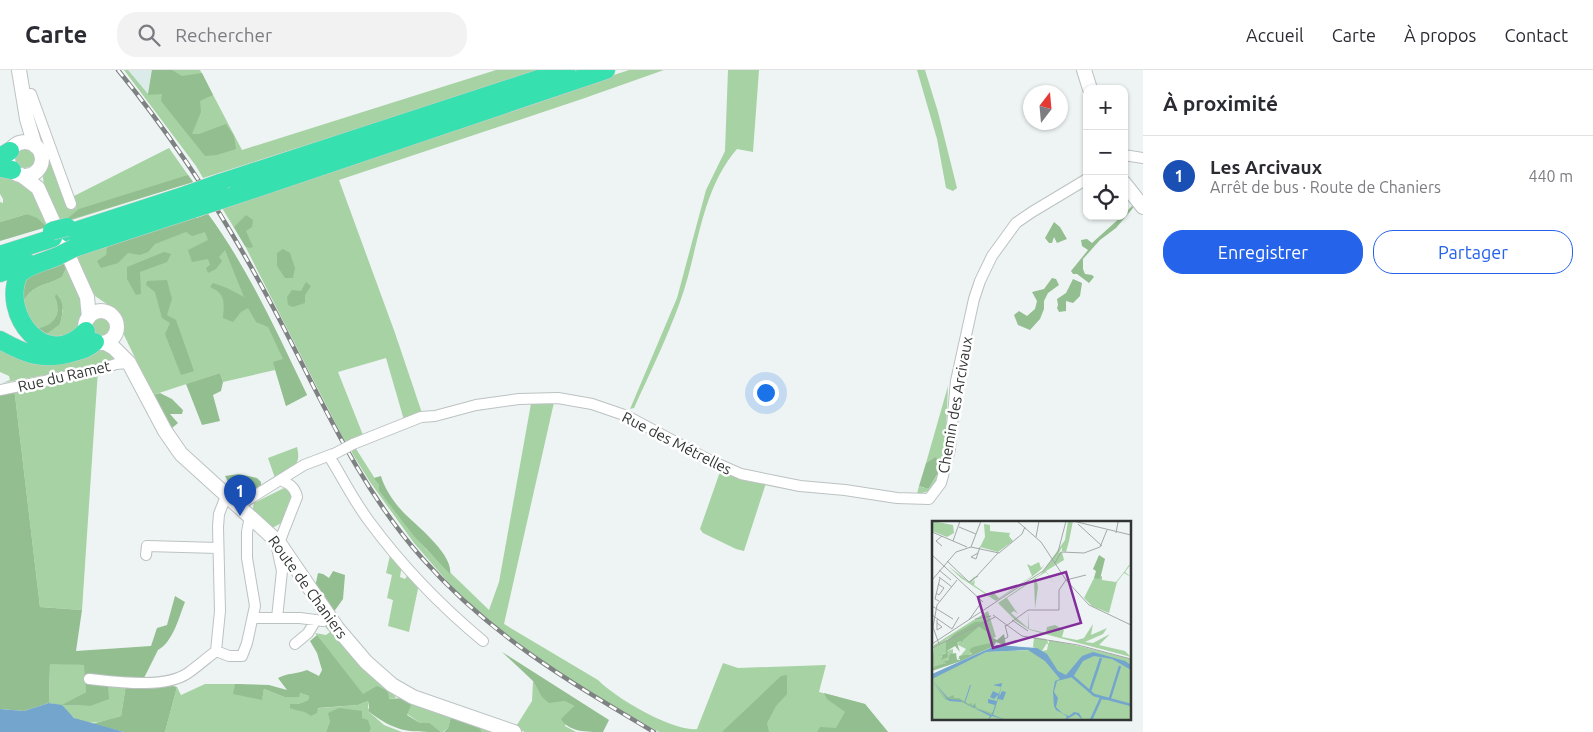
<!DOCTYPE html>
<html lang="fr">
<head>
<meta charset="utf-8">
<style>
	:root { --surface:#fff; --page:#f2f2f3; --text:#2b2b33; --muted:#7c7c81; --line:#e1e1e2; --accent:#2563eb }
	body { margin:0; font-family:Ubuntu,sans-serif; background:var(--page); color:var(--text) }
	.controls { position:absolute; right:15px; top:15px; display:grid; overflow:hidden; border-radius:10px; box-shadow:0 1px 4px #0004 }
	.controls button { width:45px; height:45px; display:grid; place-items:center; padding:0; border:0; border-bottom:1px solid var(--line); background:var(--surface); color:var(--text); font:25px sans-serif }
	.compass { position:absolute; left:1023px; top:15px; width:45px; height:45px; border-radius:50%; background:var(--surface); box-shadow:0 1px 4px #0004; rotate:16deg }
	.you { position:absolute; left:765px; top:322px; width:18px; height:18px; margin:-12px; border:4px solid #fff; border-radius:50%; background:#1a73e8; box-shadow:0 0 0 8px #1a73e833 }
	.badge { display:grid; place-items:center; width:32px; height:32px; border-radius:50%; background:var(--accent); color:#fff; font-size:16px; font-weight:700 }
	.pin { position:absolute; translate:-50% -41px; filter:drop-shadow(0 1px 2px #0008) }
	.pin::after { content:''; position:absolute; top:26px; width:18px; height:15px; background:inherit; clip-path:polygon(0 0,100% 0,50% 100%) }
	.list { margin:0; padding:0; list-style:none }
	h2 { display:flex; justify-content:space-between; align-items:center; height:65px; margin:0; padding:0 20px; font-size:21px }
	h2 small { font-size:16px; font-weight:400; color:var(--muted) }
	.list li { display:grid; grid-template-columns:32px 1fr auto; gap:15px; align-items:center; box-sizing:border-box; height:80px; padding:0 20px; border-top:1px solid var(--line) }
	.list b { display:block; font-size:19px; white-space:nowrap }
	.list p { margin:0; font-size:16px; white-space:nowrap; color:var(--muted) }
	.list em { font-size:16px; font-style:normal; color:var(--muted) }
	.actions { display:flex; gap:10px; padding:15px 20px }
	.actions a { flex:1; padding:11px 0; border:1px solid var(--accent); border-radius:20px; text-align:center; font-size:18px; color:var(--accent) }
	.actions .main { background:var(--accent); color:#fff }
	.icon { flex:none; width:28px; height:28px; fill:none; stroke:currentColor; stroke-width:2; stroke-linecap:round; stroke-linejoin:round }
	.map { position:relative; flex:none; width:1143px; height:662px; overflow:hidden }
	header { display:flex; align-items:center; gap:30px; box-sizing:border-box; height:70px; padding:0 25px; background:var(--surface); border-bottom:1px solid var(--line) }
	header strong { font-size:24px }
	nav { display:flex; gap:28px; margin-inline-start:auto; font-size:18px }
	.search { width:350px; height:45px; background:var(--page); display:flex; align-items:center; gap:12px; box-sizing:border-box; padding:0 18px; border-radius:20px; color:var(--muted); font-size:19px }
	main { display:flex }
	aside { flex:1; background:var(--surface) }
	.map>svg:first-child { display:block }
	.built { fill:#dbebea }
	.green { fill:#a7d2a4 }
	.forest { fill:#93be90 }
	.water { fill:#73a5cd }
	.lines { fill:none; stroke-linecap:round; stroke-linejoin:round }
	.street-casing { stroke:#bcc2c2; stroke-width:12 }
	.secondary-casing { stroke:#bcc2c2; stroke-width:16 }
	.highway-casing { stroke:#cecece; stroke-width:19 }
	.street { stroke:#fff; stroke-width:10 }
	.secondary { stroke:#fff; stroke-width:14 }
	.highway { stroke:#37e0af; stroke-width:18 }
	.rail-casing { stroke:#7e8282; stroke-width:4.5 }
	.rail { stroke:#fff; stroke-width:2.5; stroke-dasharray:8; stroke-linecap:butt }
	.street-bridge-casing { stroke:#bcc2c2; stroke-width:12; stroke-linecap:butt }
	.highway-bridge-casing { stroke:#cecece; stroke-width:19; stroke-linecap:butt }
	.street-bridge { stroke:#fff; stroke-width:10 }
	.highway-bridge { stroke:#37e0af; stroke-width:18 }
	.labels { text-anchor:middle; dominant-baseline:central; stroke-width:5; stroke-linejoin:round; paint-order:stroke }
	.street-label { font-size:15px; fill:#323434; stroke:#fff }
	.inset-river { fill:none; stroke:#73a5cd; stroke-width:2.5 }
	.inset-road { fill:none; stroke:#a3a7a7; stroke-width:1 }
	.view { fill:#822d9b; fill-opacity:0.15; stroke:#822d9b; stroke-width:2.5 }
	.inset-edge { fill:none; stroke:#323434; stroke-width:2.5 }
</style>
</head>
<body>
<header>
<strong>Carte</strong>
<div class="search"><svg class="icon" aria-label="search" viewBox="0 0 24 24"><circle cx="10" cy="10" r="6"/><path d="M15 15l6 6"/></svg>Rechercher</div>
<nav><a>Accueil</a><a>Carte</a><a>À propos</a><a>Contact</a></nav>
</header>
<main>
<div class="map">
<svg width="1143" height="662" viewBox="0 0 1143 662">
	<rect width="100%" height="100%" fill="#eef4f4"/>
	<!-- built -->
	<path class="built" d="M 125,0 L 152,0 L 148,25 Z"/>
	<!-- green -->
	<path class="green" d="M 124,0 L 128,0 L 148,24 L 152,0 L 200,0 L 242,80 L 496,0 L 543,0 L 203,108 L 196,96 Z
		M 629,0 L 664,0 L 582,29 L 339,110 L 395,263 L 422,343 L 404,350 L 386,288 L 338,302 L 363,365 L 346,374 L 245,176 L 222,138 L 466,54 Z
		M 728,0 L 759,0 L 753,82 L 737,79 C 700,122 699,180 680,232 C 667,268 650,303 634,338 L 630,339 L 677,228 L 706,120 L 725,81 Z
		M 917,0 L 925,0 L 938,42 L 957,118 L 953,121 L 946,118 L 937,69 Z
		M 169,78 L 193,112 L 59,154 L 44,117 L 43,107 L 48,85 L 69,138 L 71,140 L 76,138 L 74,126 Z
		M15 88a10 10 0 1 1 20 0a10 10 0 1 1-20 0Z
		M 0,102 C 32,110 38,130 52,157 L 47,157 L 27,144 L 0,152 L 0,132 L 3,133 L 3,129 L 0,124 Z
		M 208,144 C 249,200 277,263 307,325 L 286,336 L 275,300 L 223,312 L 220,303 L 153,325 L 124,265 L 122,248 L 117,241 L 95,226 L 76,186 L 195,146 L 197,148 Z
		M 64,192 L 78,215 L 85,243 L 79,264 L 64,271 L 36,264 L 60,254 L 63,240 L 58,233 C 59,249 51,259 34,258 L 22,236 C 30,214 44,217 62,207 L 66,199 Z
		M91 257a10 10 0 1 1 20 0a10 10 0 1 1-20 0Z
		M 0,276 L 98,278 L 109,281 L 116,287 L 114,292 L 2,313 L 10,310 L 9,306 L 0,302 Z
		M 98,300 L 82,540 L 40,537 L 14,317 Z
		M 948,316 L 945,382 L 942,402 L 931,419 L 926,422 L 917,424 L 919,416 L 924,418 L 929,418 C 937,405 942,402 935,387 L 926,393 Z
		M 532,328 L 555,328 L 504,554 L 598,610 C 614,627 673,662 697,659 L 723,593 L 738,598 L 826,595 L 819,622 L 865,634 L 888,662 L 659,662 L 596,626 L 542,591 L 511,569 L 472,536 L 445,509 L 414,473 L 370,412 L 352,383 L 353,374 L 379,415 L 379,421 L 426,479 L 489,540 L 499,512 Z
		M 297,377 C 302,398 291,397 275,408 L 268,388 Z
		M 722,396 L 767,410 L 744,481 L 736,479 L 703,463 L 700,459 Z
		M 284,418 L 293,425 L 285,451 L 274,457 L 269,457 L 252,442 L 254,433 Z
		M 391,481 L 402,495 L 400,507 L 405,509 L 409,503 L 419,514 L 409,562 L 388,556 L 393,530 L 387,528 L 392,505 L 386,503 Z
		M 325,555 L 328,555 L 392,621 L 396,628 L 389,629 L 363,625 L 315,563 L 326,565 L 330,562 L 326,558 Z
		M 50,593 L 85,595 L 86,622 L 64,635 L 90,636 L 107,606 L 127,608 L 121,646 C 106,650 86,659 72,646 C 61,637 65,636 49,633 Z
		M 533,611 L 541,626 L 564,631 L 574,636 L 565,656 L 576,662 L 525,662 L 515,658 L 532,631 Z
		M 205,614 L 243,614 L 262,629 L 264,619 L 284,627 L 300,623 L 309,626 L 308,630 L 298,634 L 290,634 L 296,640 L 358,635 L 368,631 L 368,641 L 384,655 L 402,662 L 370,662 L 371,659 L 362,648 L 362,641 L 358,641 L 330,651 L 326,662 L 165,662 L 177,617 L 181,625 Z
		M 403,628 L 500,662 L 482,662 L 479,656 L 451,647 L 448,658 L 443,662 L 441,662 L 430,653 L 420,653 L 407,644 Z"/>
	<!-- forest -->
	<path class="forest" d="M 152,0 L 172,0 L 182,6 L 202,3 L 213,25 L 200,31 L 201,42 L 192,64 L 199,64 L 226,54 L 234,66 L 236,79 L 217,85 L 205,86 L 161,31 L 162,24 L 148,25 Z
		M 188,105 L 193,112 L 69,150 L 68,148 L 79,139 Z
		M 1134,134 L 1133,138 L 1116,158 L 1100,170 L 1083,189 L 1083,199 L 1085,204 L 1092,205 L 1094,207 L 1089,213 L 1077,204 L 1073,204 L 1071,201 L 1088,180 L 1082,176 L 1081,170 L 1087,169 L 1092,173 L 1122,146 L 1124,146 L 1124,144 Z
		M 27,144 L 37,148 L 47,157 L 0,171 L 0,152 Z
		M 208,144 C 249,200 277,263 307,325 L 286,336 L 273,292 L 283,289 L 268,257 L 256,252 L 248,238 L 241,242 L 233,252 L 223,248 C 224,232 226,224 210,217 L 213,213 L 227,218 L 244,227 L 225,180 L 219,187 L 222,191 L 216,199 L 208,203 L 206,198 L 210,195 L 208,189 L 192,192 L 188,180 L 208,170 L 205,162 L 192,166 L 186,162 L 155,174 L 148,182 L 140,185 L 128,183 L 118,193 L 101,198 L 97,191 L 106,185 L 107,178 L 109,175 L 195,146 L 197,148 Z
		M 246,145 L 253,150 L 252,157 L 246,161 L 253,177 L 249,178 L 245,176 L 234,157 Z
		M 1054,152 L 1060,157 L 1067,169 L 1057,173 L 1054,167 L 1052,173 L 1049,173 L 1045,168 Z
		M 283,179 L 290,183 L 295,198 L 293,208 L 285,208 L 277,196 L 277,183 Z
		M 164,182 L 171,184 L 167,192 L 140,202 L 141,224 L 136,225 L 127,209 L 127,197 Z
		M 64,192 L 66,199 L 62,207 C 44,217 30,214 22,236 L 34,258 C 53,259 63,243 55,227 L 56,224 C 65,232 63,243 60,254 L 48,263 L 37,264 L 12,222 L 26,204 Z
		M 1052,208 L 1056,209 L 1059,215 L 1048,223 L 1044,231 L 1044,239 L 1040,249 L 1030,260 L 1018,255 L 1014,245 L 1019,241 L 1027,246 L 1035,239 L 1037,231 L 1032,222 L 1044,219 Z
		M 1073,209 L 1082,213 L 1080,226 L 1073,233 L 1066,231 L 1066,241 L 1059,242 L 1057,238 L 1058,235 L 1057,229 L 1066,223 Z
		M 167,210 L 172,229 L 167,245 L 176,250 L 194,301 L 181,305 L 165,264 L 170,253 L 162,248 L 155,222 L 146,215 L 147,211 Z
		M 306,212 L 311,216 L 305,225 L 305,233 L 293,237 L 288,235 L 287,227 L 292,220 L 301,221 Z
		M 220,303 L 223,312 L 221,321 L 213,325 L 220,351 L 202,355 L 186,314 Z
		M 14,317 L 40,537 L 82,540 L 76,581 L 151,576 L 157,558 L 167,555 L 175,526 L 185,532 C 179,547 173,572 158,580 L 144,608 L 177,617 L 165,662 L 124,662 L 92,654 L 121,646 L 127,608 L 107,606 L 109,629 L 90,636 L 62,635 L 86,622 L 84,595 L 50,594 L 49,633 L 24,641 L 0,639 L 0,320 Z
		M 160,323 L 172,329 L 183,340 L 182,344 L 170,344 L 178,353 L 172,358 L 153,325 Z
		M 935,387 L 940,390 L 938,403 L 929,418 L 925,418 L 919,416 L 926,393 Z
		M 239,404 L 257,408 L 261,412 L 261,419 L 244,427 L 233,422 L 225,406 Z
		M 381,406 C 384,418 395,434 404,443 C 416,455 454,485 450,504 L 414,466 L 379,421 L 379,415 L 374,408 Z
		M 333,501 L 345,505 L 343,529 L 333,543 L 315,517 L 318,503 L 323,504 L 329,508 Z
		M 317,565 L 363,624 L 377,616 L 388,621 L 389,629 L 403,628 L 411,635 L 407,645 L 420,653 L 430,653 L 441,662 C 406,662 396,662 368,641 L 369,637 L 368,631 L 358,635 L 318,638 L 317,643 L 311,646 C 302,639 299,642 290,638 L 290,634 L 298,634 L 308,630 L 309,626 L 300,623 L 299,627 L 284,627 L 264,619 L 262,630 L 233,624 L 235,614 L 269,615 L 287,620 L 278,608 C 287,603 297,604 307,600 L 319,606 L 322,600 L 317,583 L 310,571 Z
		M 502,582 L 609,650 L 603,662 C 586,662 569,662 561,649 L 574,636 L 564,631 L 549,633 L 541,626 L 533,611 Z
		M 787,605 L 787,624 L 776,636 L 767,653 L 769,662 L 722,662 L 781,606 Z
		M 824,623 L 865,634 L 888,662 L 817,662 L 820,657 L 836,658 L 845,642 L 827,629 Z
		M 339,638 L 362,641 L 362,648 L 368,650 L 371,659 L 370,662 L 326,662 L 330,651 L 328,643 Z
		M 451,647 L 479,656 L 482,662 L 444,662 L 448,658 Z"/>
	<!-- water -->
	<path class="water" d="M 49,633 L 62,635 L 74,648 L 124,662 L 0,662 L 0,639 L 24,641 Z"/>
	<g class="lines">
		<!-- street casing -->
		<g class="street-casing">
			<path id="street" d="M 31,24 L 71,134
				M 1124,85 L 1143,88
				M 0,320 L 98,300 L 116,294 L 129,293
				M 353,374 L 421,347 L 435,346 L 476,335 L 519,329 L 558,328 L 592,334 L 627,346 L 709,390 L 741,404 L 800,416 L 845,420 L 897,428 L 929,429 L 941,413 L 950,379 L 956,311 L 974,229 L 980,211 L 992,186 L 1016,153 L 1032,142 L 1087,109
				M 329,386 C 342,407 354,431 369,451 C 402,496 441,536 483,571
				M 238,436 L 304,395 L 333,384
				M 146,485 L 147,476 L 218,478
				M 253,548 L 300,548 L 323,551 L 329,547
				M 277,548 L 282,501 L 277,478 L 297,427 C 295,417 289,414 281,410
				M 295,574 L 308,563 L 316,550
				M 216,581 L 229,586 L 242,586 L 247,573 L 255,536 L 247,488 L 247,462 L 250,446
				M 89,609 C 117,612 165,619 188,603 C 198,596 207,588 216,581 L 220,541 L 218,457 L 219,444 L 226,426"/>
		</g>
		<!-- secondary casing -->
		<g class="secondary-casing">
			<path id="secondary" d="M 19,0 L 27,49 L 35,76
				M 1084,0 L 1090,19
				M8 89a17 17 0 1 1 34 0a17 17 0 1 1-34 0Z
				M 21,105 L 38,118 L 87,227 L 89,247
				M 1124,113 L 1143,137
				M85 257a16 16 0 1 1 32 0a16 16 0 1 1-32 0Z
				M 105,273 L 114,278 L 129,293 L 165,361 L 181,384 L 279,473 L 337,558 L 366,592 L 392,615 L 413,627 L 514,662"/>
		</g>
		<!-- highway casing -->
		<g class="highway-casing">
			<path id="highway" d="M 0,87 L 10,81
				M 0,98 L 12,100
				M 220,113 L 566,0
				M 233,126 L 606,0
				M 69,163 L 186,125
				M 74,178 L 193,139
				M 0,185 L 53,168
				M 58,186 C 45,192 30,194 19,204 C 0,244 46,303 86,261
				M 0,203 L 28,193
				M 0,270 C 27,285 43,291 74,282 C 82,280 89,278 95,272"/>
		</g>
		<!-- street -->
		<use href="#street" class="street"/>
		<!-- secondary -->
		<use href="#secondary" class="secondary"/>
		<!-- highway -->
		<use href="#highway" class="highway"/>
		<!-- rail casing -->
		<g class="rail-casing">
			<path id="rail" d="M 118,0 C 179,75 230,155 275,241 C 320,326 357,415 422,488 C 490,565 566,610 654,662"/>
		</g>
		<!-- rail -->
		<use href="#rail" class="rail"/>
		<!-- street-bridge casing -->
		<g class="street-bridge-casing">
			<path id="street-bridge" d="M 334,384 L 353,374"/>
		</g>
		<!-- highway-bridge casing -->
		<g class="highway-bridge-casing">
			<path id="highway-bridge" d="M 186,125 L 220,113
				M 193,139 L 233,126
				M 52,161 L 67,157
				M 58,186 L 74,178"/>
		</g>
		<!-- street-bridge -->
		<use href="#street-bridge" class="street-bridge"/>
		<!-- highway-bridge -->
		<use href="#highway-bridge" class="highway-bridge"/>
	</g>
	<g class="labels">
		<!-- street labels -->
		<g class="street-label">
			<text transform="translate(64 306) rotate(-13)">Rue du Ramet</text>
			<text transform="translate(955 335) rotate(-80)">Chemin des Arcivaux</text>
			<text transform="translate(677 373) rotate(27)">Rue des Métrelles</text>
			<text transform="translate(308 517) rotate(54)">Route de Chaniers</text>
		</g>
	</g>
	<!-- overview -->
	<g transform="translate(932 451)">
		<rect width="199" height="199" fill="#eef4f4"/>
		<path d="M 0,0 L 21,4 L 22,12 L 15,16 L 0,10 ZM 136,0 L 141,0 L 137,20 L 134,31 L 130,30 L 130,26 L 127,32 L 130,31 L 132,39 L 114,50 L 123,64 L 114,51 L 104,57 L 106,66 L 103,88 L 102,59 L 75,77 L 86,93 L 82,90 L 79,92 L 96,107 L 96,89 L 97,108 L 114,112 L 115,106 L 123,104 L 132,109 L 130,116 L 145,119 L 152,117 L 161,103 L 159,114 L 175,107 L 171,113 L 153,121 L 161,122 L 178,113 L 167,124 L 193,130 L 199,136 L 98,109 L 84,100 L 66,82 L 109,53 L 133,19 ZM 52,3 L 58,4 L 58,10 L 78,12 L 77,15 L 81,20 L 66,31 L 48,26 L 53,16 ZM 179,37 L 192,51 L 197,44 L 199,43 L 193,51 L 199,56 L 192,52 L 185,61 L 177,92 L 160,85 L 152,77 L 162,57 L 170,55 L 170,59 L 184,61 L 192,51 ZM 107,41 L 109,47 L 113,43 L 109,48 L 112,46 L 101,55 L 64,80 L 29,57 L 16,45 L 37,61 L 42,56 L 44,55 L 39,63 L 43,59 L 42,64 L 58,75 L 60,70 L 67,77 L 100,55 L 95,43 L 99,45 ZM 56,90 L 64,116 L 61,117 L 54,100 L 38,105 L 14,119 L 14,132 L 10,133 L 9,138 L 15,133 L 15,130 L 21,128 L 21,132 L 12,143 L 0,146 L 2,124 ZM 47,106 L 56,110 L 58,122 L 37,129 L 40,132 L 25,139 L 34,128 L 24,123 L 29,120 L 31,124 L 30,119 ZM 91,116 L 99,116 L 114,118 L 117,123 L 117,119 L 147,125 L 199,138 L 199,199 L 0,199 L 0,157 L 53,131 L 99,129 L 111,137 L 130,157 L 110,130 L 115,129 L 116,124 L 115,122 L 110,130 L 101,126 L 102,117 Z" fill="#a7d2a4"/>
		<path d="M 167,34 L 173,38 L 168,58 L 162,57 L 164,50 L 161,48 ZM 54,100 L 61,117 L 65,119 L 72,113 L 74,125 L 64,121 L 62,125 L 29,140 L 0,150 L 0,146 L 14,142 L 11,141 L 16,139 L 18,133 L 24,132 L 25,139 L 28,139 L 27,135 L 40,133 L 37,129 L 41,126 L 58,122 L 56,111 L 47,106 L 31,119 L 30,124 L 29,120 L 25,122 L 28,131 L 23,125 L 15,130 L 16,136 L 9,139 L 10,134 L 6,135 L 14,132 L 14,120 L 24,112 L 43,101 ZM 0,161 L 14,177 L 22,174 L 22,177 L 27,177 L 37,183 L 39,182 L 41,185 L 42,182 L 45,187 L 59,192 L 62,190 L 61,194 L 75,199 L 59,193 L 40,186 L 27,179 L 14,179 Z" fill="#93be90"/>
		<path d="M 65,124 L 105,127 L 115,133 L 126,150 L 134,154 L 150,135 L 161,131 L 193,140 L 199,144 L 199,149 L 180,138 L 162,135 L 151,140 L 141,156 L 125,160 L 122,171 L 126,177 L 124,186 L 130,192 L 142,167 L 130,192 L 137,195 L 142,191 L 147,192 L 151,199 L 144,193 L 133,199 L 135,195 L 124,189 L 122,185 L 121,171 L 123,160 L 128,158 L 113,140 L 96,129 L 54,131 L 0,158 L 0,153 ZM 0,159 L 17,178 L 28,179 L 32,182 L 38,164 L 39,164 L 33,182 L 41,186 L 44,182 L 42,187 L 51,190 L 53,182 L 51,190 L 60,194 L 63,184 L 56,182 L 56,178 L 65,180 L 66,174 L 62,178 L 58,176 L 61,170 L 67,173 L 69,166 L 61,164 L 70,162 L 67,176 L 70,170 L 74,171 L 71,179 L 66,178 L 61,194 L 74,199 L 60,195 L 56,199 L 58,195 L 30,181 L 17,180 Z" fill="#73a5cd"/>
		<path class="inset-river" d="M 140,155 L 162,174 L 199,184M 158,170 L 169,137M 178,177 L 188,145M 159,199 L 169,177 L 177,178"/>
		<path class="inset-road" d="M 85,0 L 109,21 L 134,59 L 157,84 L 199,104M 141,0 L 199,14M 146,3 L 170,25M 27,6 L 44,13M 0,11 L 35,26M 184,12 L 186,1 L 190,0M 10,15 L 4,20 L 10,25M 104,16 L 107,0M 21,20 L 28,0M 39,26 L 49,0M 46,32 L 39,36 L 44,38 L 48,26M 0,34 L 51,81M 15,40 L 37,61 L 46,55M 123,42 L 129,31 L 152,32 L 168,26 L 175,9M 7,49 L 19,59M 7,56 L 20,66M 44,56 L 66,32M 0,59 L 24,31 L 39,26 L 67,32 L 90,13 L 93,6M 134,59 L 154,54M 4,72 L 7,74 L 12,67 L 6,63M 7,80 L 3,78 L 8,57M 0,85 L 21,98M 0,94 L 20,108 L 27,96M 61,94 L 90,115 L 146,124 L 199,138M 43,98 L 59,95M 37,99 L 49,82M 80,99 L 96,110M 5,102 L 10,106 L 5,109 L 5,99 L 6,98M 74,105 L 96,89 L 127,89 L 127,69 L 134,59M 67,121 L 76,116 L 73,104M 0,123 L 111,50 L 126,31 L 134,0M 7,123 L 1,106 L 5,84 L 25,59M 0,127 L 63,96"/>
		<path class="view" d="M 134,51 L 149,102 L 61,127 L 46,76 Z"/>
		<rect width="199" height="199" class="inset-edge"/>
	</g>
</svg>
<div class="controls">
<button>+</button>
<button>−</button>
<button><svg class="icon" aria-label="locate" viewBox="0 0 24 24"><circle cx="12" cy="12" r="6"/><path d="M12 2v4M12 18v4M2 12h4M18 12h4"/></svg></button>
</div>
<svg class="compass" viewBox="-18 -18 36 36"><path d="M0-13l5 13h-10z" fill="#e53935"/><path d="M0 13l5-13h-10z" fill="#7c7c81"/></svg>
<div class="you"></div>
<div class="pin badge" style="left:240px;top:446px;background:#1a4fb4">1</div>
</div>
<aside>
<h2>À proximité<small></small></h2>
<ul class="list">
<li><span class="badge" style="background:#1a4fb4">1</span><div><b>Les Arcivaux</b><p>Arrêt de bus · Route de Chaniers</p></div><em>440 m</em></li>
</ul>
<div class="actions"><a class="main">Enregistrer</a><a>Partager</a></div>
</aside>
</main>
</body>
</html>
